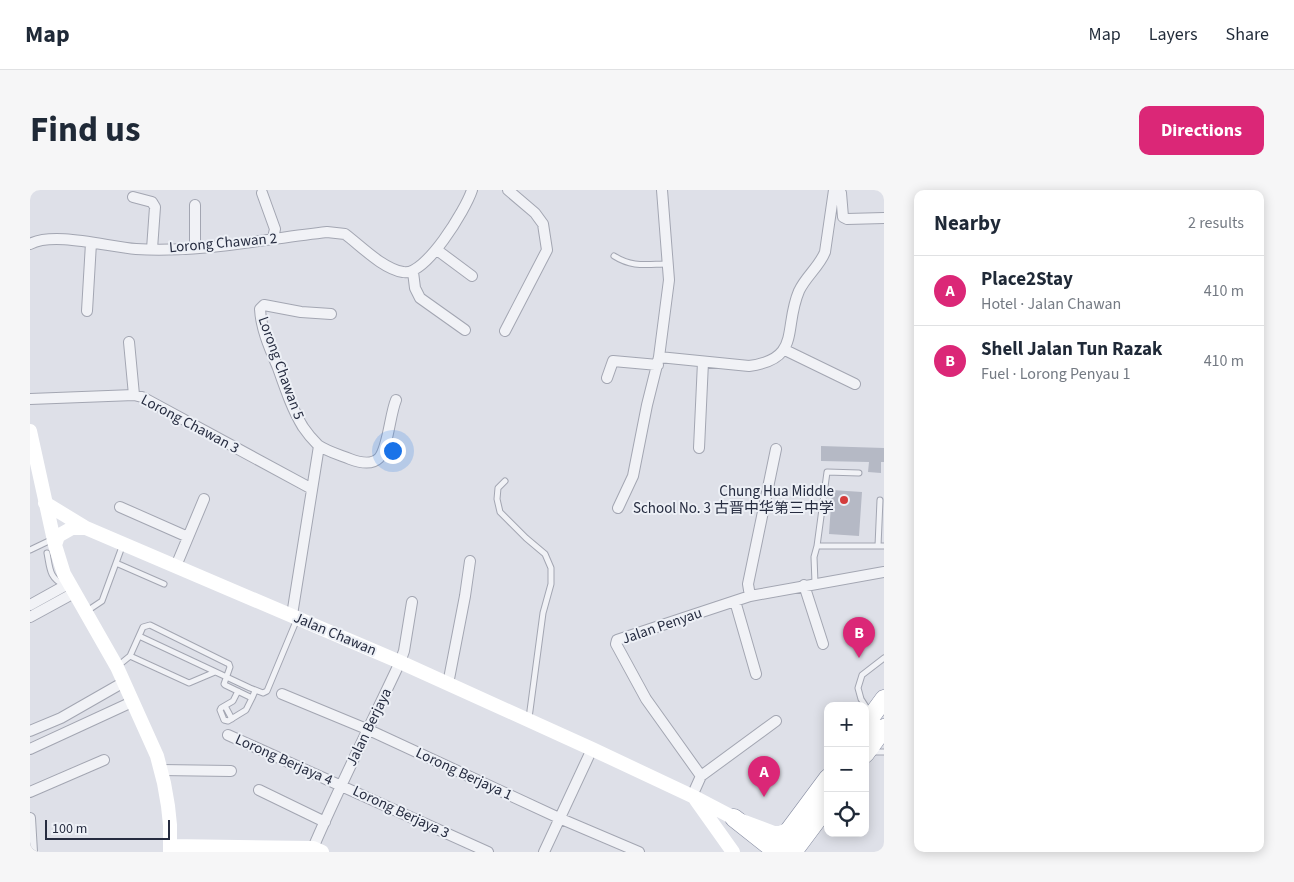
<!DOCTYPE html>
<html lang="en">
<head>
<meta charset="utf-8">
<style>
	:root { --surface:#fff; --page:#f6f6f7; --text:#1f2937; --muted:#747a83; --line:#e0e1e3; --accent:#db2777 }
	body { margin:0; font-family:"Source Sans 3","Noto Sans SC",sans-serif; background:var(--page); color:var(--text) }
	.controls { position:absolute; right:15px; bottom:15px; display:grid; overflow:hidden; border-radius:10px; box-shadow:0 2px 12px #0003 }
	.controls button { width:45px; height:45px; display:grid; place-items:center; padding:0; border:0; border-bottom:1px solid var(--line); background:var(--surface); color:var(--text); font:25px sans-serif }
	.scale { position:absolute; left:15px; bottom:12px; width:125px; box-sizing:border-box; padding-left:5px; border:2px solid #262c40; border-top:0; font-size:14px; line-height:18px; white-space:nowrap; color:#262c40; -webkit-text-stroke:4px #edf0f6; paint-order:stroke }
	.you { position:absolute; left:362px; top:260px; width:18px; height:18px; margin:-12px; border:4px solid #fff; border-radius:50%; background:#1a73e8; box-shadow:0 0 0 8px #1a73e833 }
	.badge { display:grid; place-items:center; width:32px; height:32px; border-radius:50%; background:var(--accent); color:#fff; font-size:16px; font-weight:700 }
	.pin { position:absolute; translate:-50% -41px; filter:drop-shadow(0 1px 2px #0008) }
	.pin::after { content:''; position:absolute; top:26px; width:18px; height:15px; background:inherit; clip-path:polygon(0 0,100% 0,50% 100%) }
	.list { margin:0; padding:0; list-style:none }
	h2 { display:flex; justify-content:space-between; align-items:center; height:65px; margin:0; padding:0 20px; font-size:21px }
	h2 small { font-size:16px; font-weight:400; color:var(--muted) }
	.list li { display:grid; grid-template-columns:32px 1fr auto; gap:15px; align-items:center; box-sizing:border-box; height:70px; padding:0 20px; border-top:1px solid var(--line) }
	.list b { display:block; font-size:19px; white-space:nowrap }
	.list p { margin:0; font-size:16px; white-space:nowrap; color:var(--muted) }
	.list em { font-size:16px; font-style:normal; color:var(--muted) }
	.icon { flex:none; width:28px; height:28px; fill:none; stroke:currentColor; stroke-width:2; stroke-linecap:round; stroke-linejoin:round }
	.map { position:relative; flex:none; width:854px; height:662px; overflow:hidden; border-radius:10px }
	header { display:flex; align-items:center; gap:30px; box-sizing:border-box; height:70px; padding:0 25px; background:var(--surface); border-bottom:1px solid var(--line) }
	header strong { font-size:24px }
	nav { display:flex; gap:28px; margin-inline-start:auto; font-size:18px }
	.intro { display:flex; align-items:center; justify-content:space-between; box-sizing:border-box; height:120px; padding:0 30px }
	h1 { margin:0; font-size:35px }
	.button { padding:12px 22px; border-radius:10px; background:var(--accent); color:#fff; font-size:18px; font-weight:700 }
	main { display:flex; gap:30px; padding:0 30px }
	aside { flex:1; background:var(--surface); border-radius:10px; box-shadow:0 2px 12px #0003 }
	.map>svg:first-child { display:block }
	.building { fill:#b5b9c5 }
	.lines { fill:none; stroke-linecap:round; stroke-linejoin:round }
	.lane-casing { stroke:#a3a6b2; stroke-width:7 }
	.street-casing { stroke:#a3a6b2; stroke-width:12 }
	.highway-casing { stroke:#858ba0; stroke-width:19 }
	.lane { stroke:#f1f2f6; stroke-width:5 }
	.street { stroke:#f1f2f6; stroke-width:10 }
	.secondary { stroke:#fff; stroke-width:14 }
	.highway { stroke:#fff; stroke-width:18 }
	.poi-dot { fill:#d43c3c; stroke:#edf0f6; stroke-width:2 }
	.labels { text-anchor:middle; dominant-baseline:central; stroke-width:4; stroke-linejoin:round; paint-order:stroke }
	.street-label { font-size:15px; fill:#262c40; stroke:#edf0f6 }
	.poi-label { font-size:15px; fill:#262c40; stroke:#edf0f6; text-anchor:end }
</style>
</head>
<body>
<header>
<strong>Map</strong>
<nav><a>Map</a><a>Layers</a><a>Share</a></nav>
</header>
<div class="intro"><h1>Find us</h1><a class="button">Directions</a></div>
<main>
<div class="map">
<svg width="854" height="662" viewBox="0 0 854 662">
	<rect width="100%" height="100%" fill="#dee0e8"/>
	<!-- building -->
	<path class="building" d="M 791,256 L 854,258 L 854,272 L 851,272 L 851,283 L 838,282 L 839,272 L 791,271 Z
		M 802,300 L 832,302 L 829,346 L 799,344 Z"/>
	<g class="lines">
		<!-- lane casing -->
		<g class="lane-casing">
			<path id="lane" d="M 584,66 C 603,78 617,74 639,74
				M 475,291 L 468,298 L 467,309 L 470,322 L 496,348 L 515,364 L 521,378 L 521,394 L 513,423 L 499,528
				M 787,356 L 797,282 L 829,283
				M 848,356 L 850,310
				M 0,360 L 23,349
				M 17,363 C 20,378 19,388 34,395
				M 86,373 L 134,394
				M 785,393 L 784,367 L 787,356 L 854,356
				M 57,421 L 72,411 L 93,354
				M 109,446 L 220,498 L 233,503 L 237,501 L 267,429
				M 100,466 L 159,493 L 185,482
				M 89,475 L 100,466 L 113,437 L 120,435 L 199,474 L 200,477 L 194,494 L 195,495 L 222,508 L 225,501
				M 208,501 L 203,511 L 191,518 L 190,520 L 194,530 L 198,531 L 216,520 L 222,508
				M 195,516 L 202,529
				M 840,523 L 831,509 L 828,498 L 832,485 L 854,468
				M 842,562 L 854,562"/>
		</g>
		<!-- street casing -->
		<g class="street-casing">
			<path id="street" d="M 632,0 L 639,90 L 629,167 L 719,176 C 772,169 753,138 769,101 C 776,86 789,77 795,62 L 804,0
				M 808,0 L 811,3 L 813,27 L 817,29 L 854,28
				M 232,3 L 245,39 L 243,48
				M 103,7 L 122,12 L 125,17 L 122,59
				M 0,54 C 24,41 78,57 106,59 C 170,63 234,49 297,42 L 315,44 C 331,56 353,79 373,82 C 395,87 436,19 442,0
				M 165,58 L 165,15
				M 407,60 L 442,86
				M 383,82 L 385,98 L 390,108 L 435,140
				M 57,121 L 61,53
				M 301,124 L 271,122 L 234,115 L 230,119 C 231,139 240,159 248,178 C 255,198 262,219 273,237 C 277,243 283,250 288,255 C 296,261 310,265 320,269 C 328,272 341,276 349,268 C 358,258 360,224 366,210
				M 475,141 L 517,60 L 513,34 L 505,23 L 478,0
				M 99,152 L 104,205
				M 755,160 L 825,194
				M 577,188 L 583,171 L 628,175
				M 0,209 L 104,205 L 112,207 L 282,299
				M 669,258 L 673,172
				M 90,317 L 158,347
				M 588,318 L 603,286 L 617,215 L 629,167
				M 146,376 L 174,309
				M 774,395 L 793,454
				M 720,406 L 718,394 L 746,259
				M 705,411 L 726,484
				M 0,415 L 38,394
				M 262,425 L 289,256
				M 0,427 L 44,403
				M 418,494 L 435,406 L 440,371
				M 252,504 L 339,540 L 529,628 L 609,662
				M 0,541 L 31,528 L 94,492
				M 198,545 L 458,662
				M 0,559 L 102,512
				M 131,580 L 201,581
				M 671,586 L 616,509 L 586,454 L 587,450 L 720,406 L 854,382
				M 671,586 L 746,531
				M 229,600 L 295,632
				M 0,602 L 74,570
				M 662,606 L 671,586
				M 0,628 L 2,662
				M 283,658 C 310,595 341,534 370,472 L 374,461 L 382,412
				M 514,662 L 562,559"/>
		</g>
		<!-- highway casing -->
		<g class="highway-casing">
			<path id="highway" d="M 835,535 L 854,509
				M 835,564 L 854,538
				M 704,628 L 747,662
				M 743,662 L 798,588
				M 763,662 L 798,615"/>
		</g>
		<!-- lane -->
		<use href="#lane" class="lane"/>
		<!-- street -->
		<use href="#street" class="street"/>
		<!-- secondary -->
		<path class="secondary" d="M 0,241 L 25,355 L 34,384 L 87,477 L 127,566 L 134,593 L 138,616 L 140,635 L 140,662
			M 15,313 L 56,338 L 370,472 L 562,559 L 662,606 L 704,628 L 744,643 L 750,643 L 762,638
			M 25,355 L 28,346 L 42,338 L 56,338
			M 666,610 L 703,662
			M 140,656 L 283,658 L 292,662"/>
		<!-- highway -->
		<use href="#highway" class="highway"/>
	</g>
	<!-- markers -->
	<circle class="poi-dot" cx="814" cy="310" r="5"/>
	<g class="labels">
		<!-- street labels -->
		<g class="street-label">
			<text transform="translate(193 53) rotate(-5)">Lorong Chawan 2</text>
			<text transform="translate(251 178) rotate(70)">Lorong Chawan 5</text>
			<text transform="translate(160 234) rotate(28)">Lorong Chawan 3</text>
			<text transform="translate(632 436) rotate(-19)">Jalan Penyau</text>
			<text transform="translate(305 444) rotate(23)">Jalan Chawan</text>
			<text transform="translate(339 537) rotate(-64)">Jalan Berjaya</text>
			<text transform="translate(254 570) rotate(24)">Lorong Berjaya 4</text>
			<text transform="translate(434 584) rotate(25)">Lorong Berjaya 1</text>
			<text transform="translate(371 622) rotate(25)">Lorong Berjaya 3</text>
		</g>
		<!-- poi labels -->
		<g class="poi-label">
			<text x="804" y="301">Chung Hua Middle<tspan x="804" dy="17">School No. 3 古晋中华第三中学</tspan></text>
		</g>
	</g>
</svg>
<div class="controls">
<button>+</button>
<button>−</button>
<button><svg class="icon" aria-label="locate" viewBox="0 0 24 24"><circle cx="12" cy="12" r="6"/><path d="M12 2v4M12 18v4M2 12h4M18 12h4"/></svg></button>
</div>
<div class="scale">100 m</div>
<div class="you"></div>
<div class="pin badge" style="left:734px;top:607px">A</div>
<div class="pin badge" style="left:829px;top:468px">B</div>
</div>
<aside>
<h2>Nearby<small>2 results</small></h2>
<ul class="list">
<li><span class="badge">A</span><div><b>Place2Stay</b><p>Hotel · Jalan Chawan</p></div><em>410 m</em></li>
<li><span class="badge">B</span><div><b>Shell Jalan Tun Razak</b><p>Fuel · Lorong Penyau 1</p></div><em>410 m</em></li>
</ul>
</aside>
</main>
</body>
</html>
